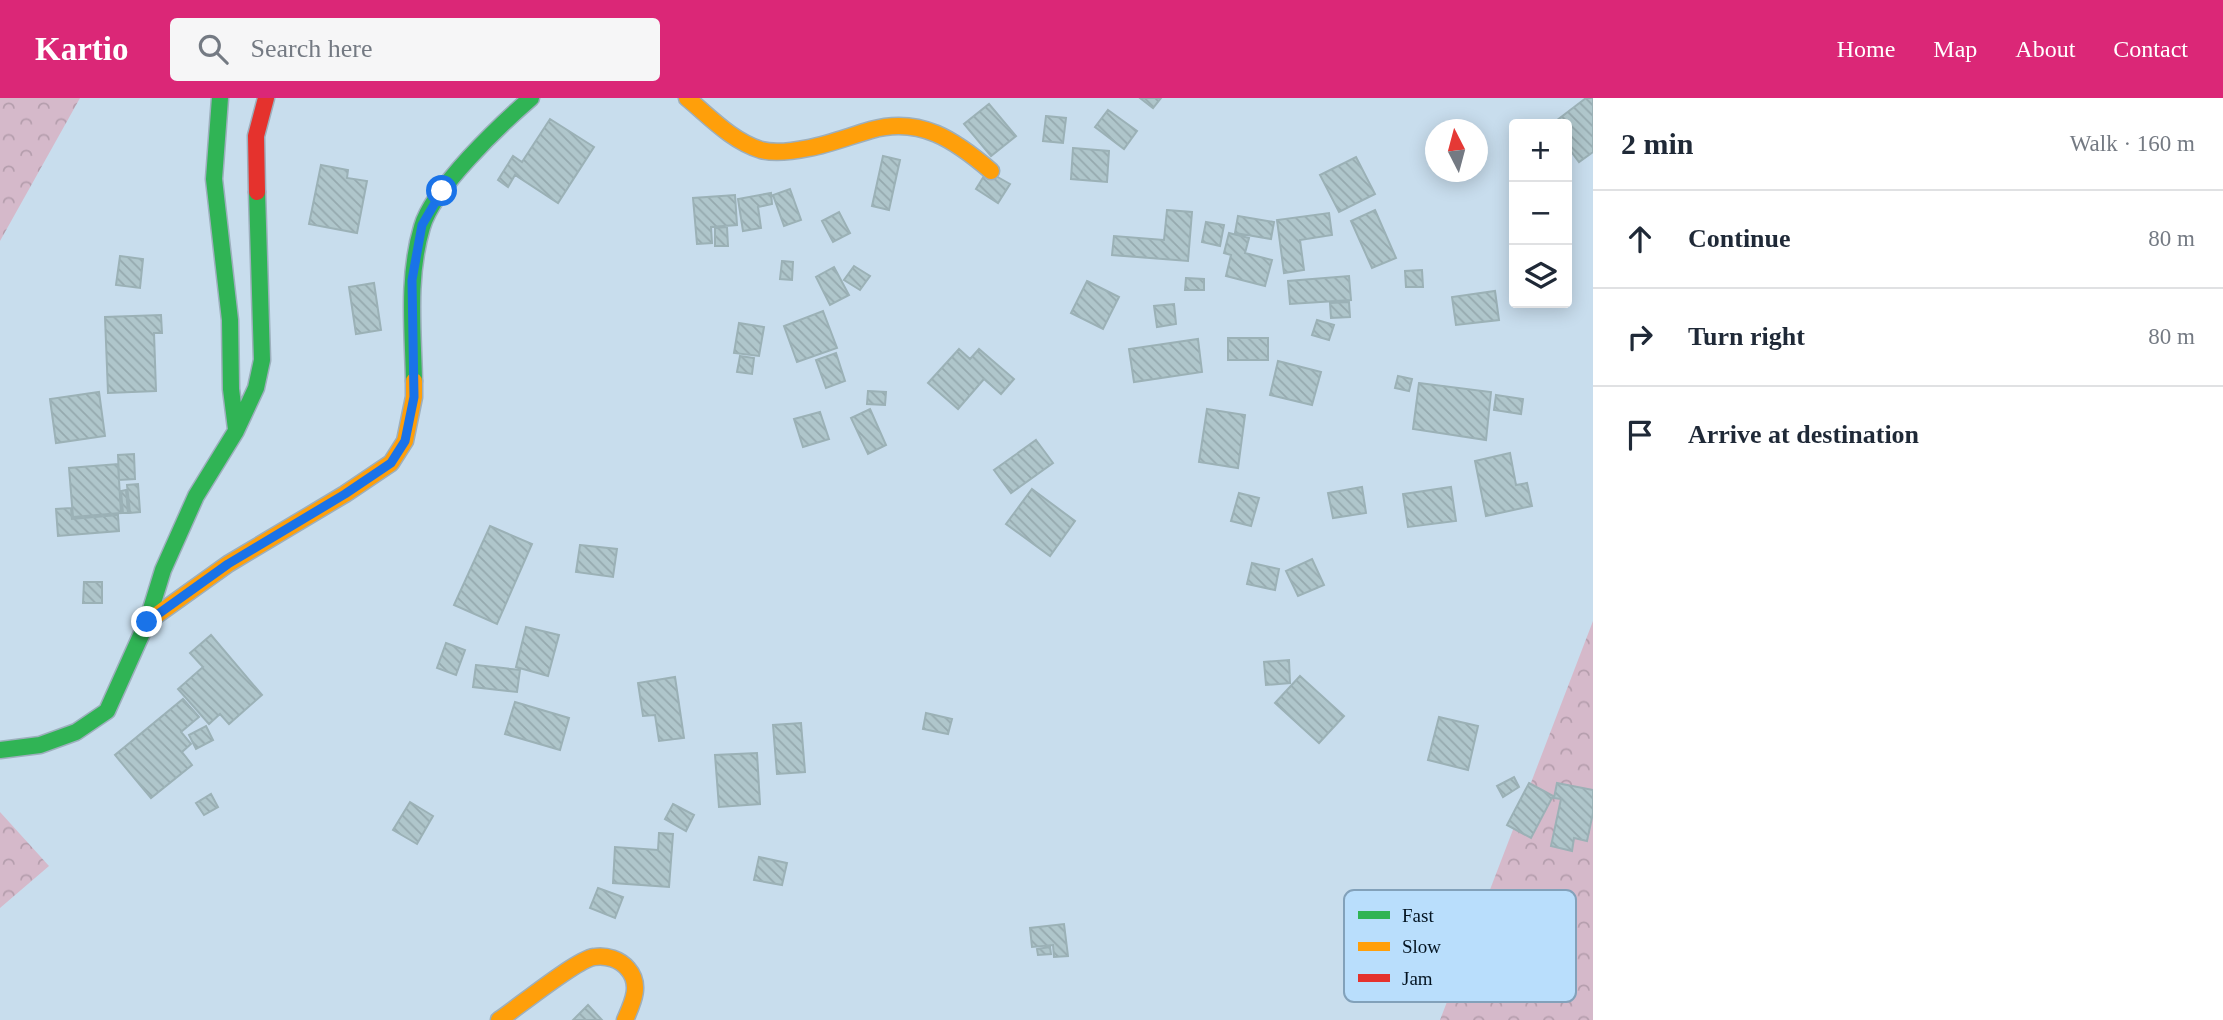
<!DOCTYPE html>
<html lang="en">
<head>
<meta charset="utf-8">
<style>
	:root { --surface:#fff; --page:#f6f6f7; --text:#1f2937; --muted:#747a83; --line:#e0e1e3; --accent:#db2777 }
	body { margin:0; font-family:"Times New Roman",serif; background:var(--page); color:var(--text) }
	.controls { position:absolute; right:21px; top:21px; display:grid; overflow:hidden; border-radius:7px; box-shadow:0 4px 18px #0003 }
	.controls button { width:63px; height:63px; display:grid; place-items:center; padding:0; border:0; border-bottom:2px solid var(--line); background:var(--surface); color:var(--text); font:35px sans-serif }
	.compass { position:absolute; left:1425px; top:21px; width:63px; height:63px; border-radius:50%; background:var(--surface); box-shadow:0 4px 18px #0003; rotate:354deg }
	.stop { position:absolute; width:21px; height:21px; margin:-16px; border:5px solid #1a73e8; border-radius:50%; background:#fff }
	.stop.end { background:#1a73e8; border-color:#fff; box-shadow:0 2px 7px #0008 }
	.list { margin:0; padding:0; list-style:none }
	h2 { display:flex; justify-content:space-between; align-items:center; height:91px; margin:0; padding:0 28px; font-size:30px }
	h2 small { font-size:23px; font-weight:400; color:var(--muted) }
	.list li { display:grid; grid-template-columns:46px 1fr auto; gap:21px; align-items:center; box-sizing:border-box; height:98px; padding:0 28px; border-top:2px solid var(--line) }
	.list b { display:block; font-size:26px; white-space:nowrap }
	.list em { font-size:23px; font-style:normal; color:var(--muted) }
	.icon { flex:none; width:38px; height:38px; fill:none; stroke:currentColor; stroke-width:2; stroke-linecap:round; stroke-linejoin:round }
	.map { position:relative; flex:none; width:1593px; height:922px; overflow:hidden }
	header { display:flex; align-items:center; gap:42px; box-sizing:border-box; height:98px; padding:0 35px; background:var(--accent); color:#fff }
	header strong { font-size:33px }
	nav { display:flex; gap:38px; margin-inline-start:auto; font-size:24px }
	.search { width:490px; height:63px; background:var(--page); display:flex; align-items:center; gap:18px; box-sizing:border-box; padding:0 24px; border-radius:7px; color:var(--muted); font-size:26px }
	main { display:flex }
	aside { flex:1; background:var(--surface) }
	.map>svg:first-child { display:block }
	.forest { fill:url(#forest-crowns) }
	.building { fill:url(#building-back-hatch); stroke:#9bb1b6; stroke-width:2 }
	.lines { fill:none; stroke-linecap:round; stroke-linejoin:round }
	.fast-casing { stroke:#9dafbd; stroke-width:19 }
	.slow-casing { stroke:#9dafbd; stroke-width:19 }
	.jam-casing { stroke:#9dafbd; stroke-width:19 }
	.fast { stroke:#30b455; stroke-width:16 }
	.slow { stroke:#ff9f0a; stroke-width:16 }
	.jam { stroke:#e5322d; stroke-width:16 }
	.route { stroke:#1a73e8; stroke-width:9 }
	.key { fill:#b9defc; stroke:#82a1ba; stroke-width:2 }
	.key-label { font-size:19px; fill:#031320 }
</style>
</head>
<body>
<header>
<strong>Kartio</strong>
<div class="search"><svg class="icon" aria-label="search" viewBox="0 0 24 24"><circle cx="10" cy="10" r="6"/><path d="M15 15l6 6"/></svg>Search here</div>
<nav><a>Home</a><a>Map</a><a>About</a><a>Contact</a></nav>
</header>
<main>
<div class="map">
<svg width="1593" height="922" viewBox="0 0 1593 922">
	<defs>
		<pattern id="forest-crowns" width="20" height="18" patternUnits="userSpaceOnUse" patternTransform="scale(1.75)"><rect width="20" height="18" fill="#d5b9ca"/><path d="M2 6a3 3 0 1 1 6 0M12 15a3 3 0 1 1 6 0" fill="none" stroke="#b59ead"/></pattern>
		<pattern id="building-back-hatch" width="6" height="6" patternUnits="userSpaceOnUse" patternTransform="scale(1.75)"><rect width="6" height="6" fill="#afc6cb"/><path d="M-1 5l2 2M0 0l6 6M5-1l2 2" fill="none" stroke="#95a9ae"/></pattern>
	</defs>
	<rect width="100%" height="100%" fill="#c8dded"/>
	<!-- forest -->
	<path class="forest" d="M 0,0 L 80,0 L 0,143 Z
		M 1593,523 L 1593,922 L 1440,922 Z
		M 0,714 L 49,768 L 0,810 Z"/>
	<!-- building -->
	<path class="building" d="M 1140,0 L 1161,0 L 1153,10 Z
		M 1586,0 L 1593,0 L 1593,54 L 1579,64 L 1567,48 L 1567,26 L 1552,26 Z
		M 989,6 L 1016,38 L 991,58 L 964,26 Z
		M 1108,12 L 1137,33 L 1124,51 L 1095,29 Z
		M 1046,18 L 1066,20 L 1063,45 L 1043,43 Z
		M 550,21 L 594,49 L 558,105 L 515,77 L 508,89 L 498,82 L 513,58 L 522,64 Z
		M 1073,50 L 1109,53 L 1107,84 L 1071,81 Z
		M 883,58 L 900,62 L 889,112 L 872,108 Z
		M 1356,59 L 1375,96 L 1339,114 L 1320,77 Z
		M 321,67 L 348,72 L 347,80 L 367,83 L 357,135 L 309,126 Z
		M 987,73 L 1010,86 L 998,105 L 976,91 Z
		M 790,91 L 801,122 L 784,128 L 773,97 Z
		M 771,95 L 772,106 L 758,109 L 761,130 L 743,133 L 738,101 Z
		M 735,97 L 737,127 L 711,129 L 712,145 L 697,146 L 693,100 Z
		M 1167,112 L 1192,114 L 1188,163 L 1112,157 L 1114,138 L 1164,142 Z
		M 1375,112 L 1396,160 L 1372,170 L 1351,123 Z
		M 839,114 L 850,135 L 833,144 L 822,123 Z
		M 1329,115 L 1332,137 L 1300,142 L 1304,172 L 1284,175 L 1277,122 Z
		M 1238,118 L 1274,124 L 1271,141 L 1235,135 Z
		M 1206,124 L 1224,127 L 1220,148 L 1202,144 Z
		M 727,129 L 728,148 L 715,148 L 715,130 Z
		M 1229,135 L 1249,140 L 1245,155 L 1272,162 L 1265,188 L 1226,178 L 1231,157 L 1224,155 Z
		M 120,158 L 143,161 L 140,190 L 116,187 Z
		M 782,163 L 793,164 L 792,182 L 780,181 Z
		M 854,168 L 870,178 L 860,192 L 844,182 Z
		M 834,169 L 849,197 L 830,207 L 816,179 Z
		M 1422,172 L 1423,189 L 1406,189 L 1405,173 Z
		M 1349,178 L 1351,202 L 1290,206 L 1288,183 Z
		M 1186,180 L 1204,181 L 1204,192 L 1185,192 Z
		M 1087,183 L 1119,199 L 1103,231 L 1071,215 Z
		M 374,185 L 381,232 L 356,236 L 349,189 Z
		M 1495,193 L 1499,222 L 1456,227 L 1452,199 Z
		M 1349,204 L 1350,219 L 1331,220 L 1330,205 Z
		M 1174,206 L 1176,226 L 1157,229 L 1154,208 Z
		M 823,213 L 837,250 L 797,264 L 784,228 Z
		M 161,217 L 162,235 L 154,235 L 156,293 L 108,295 L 105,219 Z
		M 1317,222 L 1334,227 L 1329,242 L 1312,237 Z
		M 739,225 L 764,229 L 759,258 L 734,255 Z
		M 1228,240 L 1268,240 L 1268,262 L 1228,262 Z
		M 1198,241 L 1202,274 L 1134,284 L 1129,251 Z
		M 959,251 L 970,261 L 979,251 L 1014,281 L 1001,296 L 984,281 L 958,311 L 928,285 Z
		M 836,255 L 845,283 L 826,290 L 816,262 Z
		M 740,258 L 754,260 L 752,276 L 737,274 Z
		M 1278,263 L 1321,274 L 1312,307 L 1270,297 Z
		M 1398,278 L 1412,281 L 1409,293 L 1395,290 Z
		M 1419,285 L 1491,294 L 1486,342 L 1413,331 Z
		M 868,293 L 886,294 L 885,307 L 867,306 Z
		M 99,294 L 105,338 L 56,345 L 50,301 Z
		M 1496,297 L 1523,301 L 1521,316 L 1494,312 Z
		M 870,311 L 886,347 L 868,356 L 851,320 Z
		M 1207,311 L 1245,317 L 1238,370 L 1199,364 Z
		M 820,314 L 829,341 L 803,349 L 794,321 Z
		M 1036,342 L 1053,365 L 1011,395 L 994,372 Z
		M 1510,355 L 1516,387 L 1527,385 L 1532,408 L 1486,418 L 1475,363 Z
		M 134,356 L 135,381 L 119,382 L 118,357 Z
		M 118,366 L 121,415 L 73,419 L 69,370 Z
		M 138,386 L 140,414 L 130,415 L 127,387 Z
		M 1362,389 L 1366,415 L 1333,420 L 1328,395 Z
		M 1451,389 L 1456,423 L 1408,429 L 1403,396 Z
		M 1032,391 L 1075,423 L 1050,458 L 1006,426 Z
		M 126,392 L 128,415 L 123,415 L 121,393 Z
		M 1239,395 L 1259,400 L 1251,428 L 1231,423 Z
		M 71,410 L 72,421 L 118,417 L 119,433 L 58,438 L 56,411 Z
		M 490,428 L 532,446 L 497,526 L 454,507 Z
		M 580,447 L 617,451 L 613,479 L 576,474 Z
		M 1312,461 L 1324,487 L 1298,498 L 1286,473 Z
		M 1252,465 L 1279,471 L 1275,492 L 1247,486 Z
		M 84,484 L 102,484 L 102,505 L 83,505 Z
		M 526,529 L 559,537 L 548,578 L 516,569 Z
		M 211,537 L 262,597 L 229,626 L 220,616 L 209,626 L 178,591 L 203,569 L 190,555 Z
		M 446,545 L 465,552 L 456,577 L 437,570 Z
		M 1289,562 L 1290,585 L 1266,587 L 1264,564 Z
		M 476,567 L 520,572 L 517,594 L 473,589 Z
		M 1300,578 L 1344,618 L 1319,645 L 1275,605 Z
		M 675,579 L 684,640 L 659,643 L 655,617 L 643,618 L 638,585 Z
		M 183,601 L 199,619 L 181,634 L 191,646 L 182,654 L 192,667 L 151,700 L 115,657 Z
		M 515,604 L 569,620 L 560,652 L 505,636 Z
		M 926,615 L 952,621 L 948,636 L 923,631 Z
		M 1439,619 L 1478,628 L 1468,672 L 1428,662 Z
		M 801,625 L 805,674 L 777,676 L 773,627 Z
		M 206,628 L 213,642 L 196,651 L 189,637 Z
		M 757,655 L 760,706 L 719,709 L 715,657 Z
		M 1514,679 L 1519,689 L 1503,699 L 1497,688 Z
		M 1529,685 L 1553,698 L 1531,740 L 1507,727 Z
		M 1557,685 L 1593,692 L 1593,715 L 1587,743 L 1574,740 L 1572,753 L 1551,748 L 1561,701 L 1554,700 Z
		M 211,696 L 218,709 L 204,717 L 196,705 Z
		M 410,704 L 433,718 L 417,746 L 393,732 Z
		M 673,706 L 694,717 L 686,733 L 665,721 Z
		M 659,735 L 673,736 L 669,789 L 613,785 L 615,749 L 658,752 Z
		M 759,759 L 787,765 L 782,787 L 754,782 Z
		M 598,790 L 623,799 L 615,820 L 590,810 Z
		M 1064,826 L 1068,858 L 1054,859 L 1053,847 L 1032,849 L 1030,830 Z
		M 1050,849 L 1051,856 L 1038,857 L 1037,851 Z
		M 588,907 L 602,922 L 573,922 Z"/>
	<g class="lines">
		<!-- fast casing -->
		<g class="fast-casing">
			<path id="fast" d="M 220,0 L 214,81 L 230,222 L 231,291 L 236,331
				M 414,283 C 413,232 407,179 422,129 C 433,90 500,27 531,0
				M 0,652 L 40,647 L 76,634 L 107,613 L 147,524 L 163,472 L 196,398 L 236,333 L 256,290 L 262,262 L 257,94"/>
		</g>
		<!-- slow casing -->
		<g class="slow-casing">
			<path id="slow" d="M 687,0 C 710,19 732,43 761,52 C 776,56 794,53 809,50 C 830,46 850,38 871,32 C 920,18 955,42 991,73
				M 147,524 L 228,466 L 345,396 L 391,365 L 405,343 L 414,299 L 414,283
				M 499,922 C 517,910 577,861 594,859 C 606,857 620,861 628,871 C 642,887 632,906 625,922"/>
		</g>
		<!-- jam casing -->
		<g class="jam-casing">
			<path id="jam" d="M 257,94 L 256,38 L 266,0"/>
		</g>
		<!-- fast -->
		<use href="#fast" class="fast"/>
		<!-- slow -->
		<use href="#slow" class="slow"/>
		<!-- jam -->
		<use href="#jam" class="jam"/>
	</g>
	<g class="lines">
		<!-- route -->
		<path class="route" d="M 147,524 L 228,466 L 345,396 L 391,365 L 405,343 L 414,299 L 412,182 L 422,127 L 442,93"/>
	</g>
	<!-- legend -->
	<rect x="1344" y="792" width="232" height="112" rx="10" class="key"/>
	<rect x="1358" y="813" width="32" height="8" fill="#30b455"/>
	<rect x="1358" y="844" width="32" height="9" fill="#ff9f0a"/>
	<rect x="1358" y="876" width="32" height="8" fill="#e5322d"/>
	<g class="key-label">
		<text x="1402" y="824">Fast</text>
		<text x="1402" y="855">Slow</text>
		<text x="1402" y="887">Jam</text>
	</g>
</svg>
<div class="controls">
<button>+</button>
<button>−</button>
<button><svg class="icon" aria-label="layers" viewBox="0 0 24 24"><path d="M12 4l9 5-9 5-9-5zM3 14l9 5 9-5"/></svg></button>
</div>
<svg class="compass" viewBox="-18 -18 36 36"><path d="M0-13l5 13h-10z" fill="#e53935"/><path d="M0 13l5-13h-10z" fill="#747a83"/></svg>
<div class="stop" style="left:442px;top:93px"></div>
<div class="stop end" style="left:147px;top:524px"></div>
</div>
<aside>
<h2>2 min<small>Walk · 160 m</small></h2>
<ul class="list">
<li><svg class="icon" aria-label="ahead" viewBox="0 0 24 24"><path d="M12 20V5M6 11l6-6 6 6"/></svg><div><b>Continue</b></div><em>80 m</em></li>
<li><svg class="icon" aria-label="right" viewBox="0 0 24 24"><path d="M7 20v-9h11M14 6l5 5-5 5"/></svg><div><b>Turn right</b></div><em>80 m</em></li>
<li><svg class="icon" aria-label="arrive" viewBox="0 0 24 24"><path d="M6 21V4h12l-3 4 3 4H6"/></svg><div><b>Arrive at destination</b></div></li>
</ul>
</aside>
</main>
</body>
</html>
